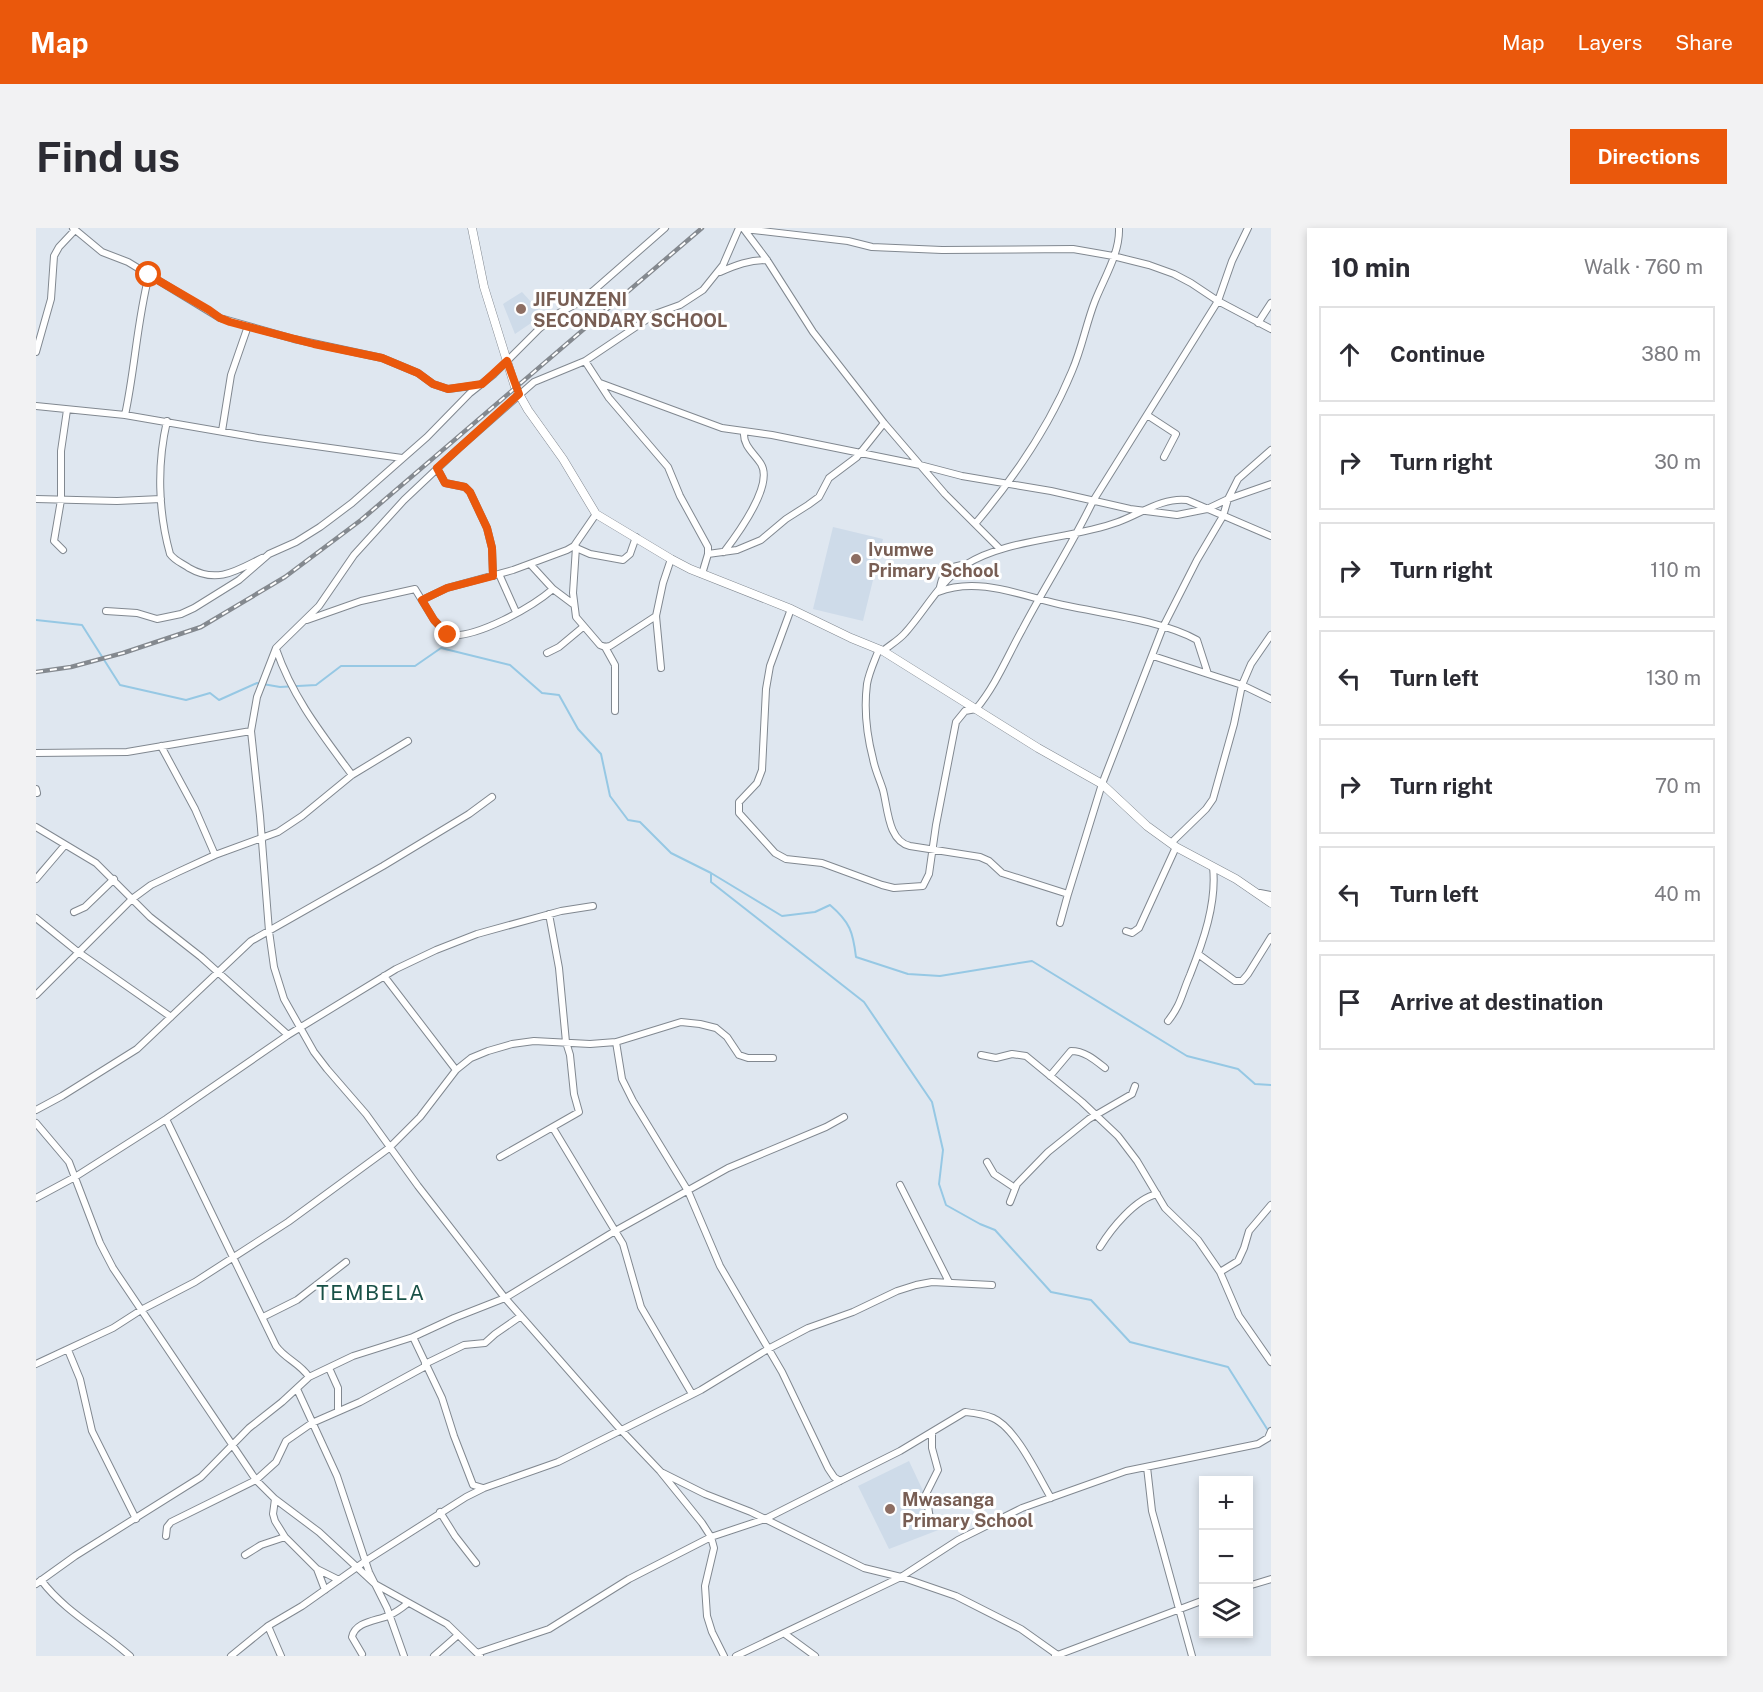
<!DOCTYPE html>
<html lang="en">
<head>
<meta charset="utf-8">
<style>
	:root { --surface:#fff; --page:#f2f2f3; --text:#2b2b33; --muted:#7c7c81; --line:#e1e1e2; --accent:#ea580c }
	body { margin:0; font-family:"Public Sans",sans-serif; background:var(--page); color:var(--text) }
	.controls { position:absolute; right:18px; bottom:18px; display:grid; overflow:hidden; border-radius:0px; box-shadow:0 3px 9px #0003 }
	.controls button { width:54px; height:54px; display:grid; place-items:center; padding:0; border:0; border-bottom:2px solid var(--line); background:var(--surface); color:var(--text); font:30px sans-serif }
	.stop { position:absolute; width:18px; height:18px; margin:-14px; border:4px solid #ea580c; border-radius:50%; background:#fff }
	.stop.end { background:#ea580c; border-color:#fff; box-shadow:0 2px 6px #0008 }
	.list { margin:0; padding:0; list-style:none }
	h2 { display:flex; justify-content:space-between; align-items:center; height:78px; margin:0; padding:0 24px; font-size:26px }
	h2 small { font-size:20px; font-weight:400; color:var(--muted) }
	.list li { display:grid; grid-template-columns:39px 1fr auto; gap:18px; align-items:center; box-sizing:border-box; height:96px; margin:0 12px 12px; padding:0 12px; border:2px solid var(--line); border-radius:0px }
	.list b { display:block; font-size:22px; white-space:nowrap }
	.list em { font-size:20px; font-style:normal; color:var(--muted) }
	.icon { flex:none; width:33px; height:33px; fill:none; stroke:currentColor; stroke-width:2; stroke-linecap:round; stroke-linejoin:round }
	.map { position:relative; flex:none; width:1235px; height:1428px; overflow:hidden; border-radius:0px }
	header { display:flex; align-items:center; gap:36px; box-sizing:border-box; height:84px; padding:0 30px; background:var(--accent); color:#fff }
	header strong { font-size:28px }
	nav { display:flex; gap:33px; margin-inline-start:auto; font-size:21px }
	.intro { display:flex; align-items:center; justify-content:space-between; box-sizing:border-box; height:144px; padding:0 36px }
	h1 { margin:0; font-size:42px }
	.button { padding:15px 27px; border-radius:0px; background:var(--accent); color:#fff; font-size:21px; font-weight:700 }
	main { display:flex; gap:36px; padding:0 36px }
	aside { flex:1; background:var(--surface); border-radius:0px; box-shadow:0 3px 9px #0003 }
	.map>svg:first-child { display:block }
	.built { fill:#cedbe9 }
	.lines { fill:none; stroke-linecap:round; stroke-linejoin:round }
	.stream { stroke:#96c8e4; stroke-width:2 }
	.minor-casing { stroke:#818890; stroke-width:8 }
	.tertiary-casing { stroke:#818890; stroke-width:9 }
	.minor { stroke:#fff; stroke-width:6 }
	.tertiary { stroke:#fff; stroke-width:8 }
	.rail-casing { stroke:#84898f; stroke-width:4.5 }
	.rail { stroke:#fff; stroke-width:2; stroke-dasharray:7; stroke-linecap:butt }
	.route { stroke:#ea580c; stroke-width:8 }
	.education-dot { fill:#8d6e63; stroke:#fff; stroke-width:2 }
	.labels { text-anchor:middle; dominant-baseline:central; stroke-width:6; stroke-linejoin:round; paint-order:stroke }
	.education-label { font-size:18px; font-weight:bold; fill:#785e54; stroke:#fff; text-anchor:start }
	.quarter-label { font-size:21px; letter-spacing:1.5px; fill:#195147; stroke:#fff }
</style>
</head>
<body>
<header>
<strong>Map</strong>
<nav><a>Map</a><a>Layers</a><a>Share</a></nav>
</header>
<div class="intro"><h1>Find us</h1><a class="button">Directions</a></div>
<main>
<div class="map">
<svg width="1235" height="1428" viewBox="0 0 1235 1428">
	<rect width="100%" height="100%" fill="#dfe7f0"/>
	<!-- built -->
	<path class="built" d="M 486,64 L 507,87 L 479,106 L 467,76 Z
		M 797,299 L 847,311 L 827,393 L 777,381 Z
		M 873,1233 L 905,1301 L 853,1321 L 822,1258 Z"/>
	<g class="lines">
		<!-- stream -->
		<path class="stream" d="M 0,392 L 46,397 L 84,457 L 150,472 L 174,465 L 183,472 L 221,455 L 244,459 L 280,457 L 305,438 L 379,438 L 405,420 L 474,437 L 506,465 L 523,467 L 542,501 L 565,526 L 574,568 L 592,592 L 604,594 L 635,625 L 675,645 L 746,688 L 779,684 L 794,677 C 814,694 817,704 820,729 L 872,746 L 904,748 L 996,733 L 1151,828 L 1202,841 L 1219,856 L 1235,857
			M 675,646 L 675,654 L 828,774 L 896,874 L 907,922 L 903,956 L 910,977 L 944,996 L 959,1002 L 1015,1064 L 1055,1072 L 1094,1114 L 1192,1139 L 1233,1204"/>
		<!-- minor casing -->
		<g class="minor-casing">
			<path id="minor" d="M 37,0 L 66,24 L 92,34 L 184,90 L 258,111 L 346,130 L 382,145 L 397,156 L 412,161 L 444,157
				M 707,0 L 731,32 L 777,104 L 848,195 L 909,266 L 964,321
				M 708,1 L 812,13 L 836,19 L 906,22 L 1037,21 L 1077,28 L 1113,37 L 1138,46 L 1155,55 L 1182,73 L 1235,101
				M 684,44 C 700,37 713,32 731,32
				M 1222,95 L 1235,75
				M 0,124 L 15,71 L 18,28 L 23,19 L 39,2
				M 549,133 L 573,170 L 632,239 L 644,268 L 672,319 L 672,326 L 666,346
				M 564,155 L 686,200 L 736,207 L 884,237 L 926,248 L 1015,263 L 1094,281 L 1141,287 L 1171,281 L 1192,271 L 1202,251 L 1235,222
				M 0,178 L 89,187 L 222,210 L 366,230
				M 89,187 C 99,141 101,93 113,47
				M 1111,187 L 1140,206 L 1128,229
				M 131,193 C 121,236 122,283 134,326 C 139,333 146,335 153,340 C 181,356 200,343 226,330
				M 186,203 L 195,147 L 212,98
				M 401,240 L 409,255 L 429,259 L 434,264 L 451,300 L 456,320 L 457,348
				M 0,271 L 81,273 L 125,271
				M 939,296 C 978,250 1013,199 1036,143 C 1046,120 1050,96 1059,73 C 1068,50 1084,25 1083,0
				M 538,319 L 554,326 L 587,332 L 594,326 L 600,309
				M 540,319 L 537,365 L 540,389 L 564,417 L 569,419 L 574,418 L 620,388
				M 27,322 L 18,313 L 25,272 L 25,223 L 31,182
				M 688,324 C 701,307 738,257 725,236 C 719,226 707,218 708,205
				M 672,326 L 701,322 L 725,312 L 750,291 L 772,277 L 783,269 L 793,250 L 821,229 L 848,195
				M 495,337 L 517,361 L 537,376
				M 463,346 L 480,384
				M 904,359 C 907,343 914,337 930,337
				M 902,364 C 944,347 990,370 1032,378 C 1070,386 1127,393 1161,412 L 1172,446 L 1206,457 L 1235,471
				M 386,372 L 411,360 L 477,342 L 531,322 L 538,318 L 560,286
				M 755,381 L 734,438 L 730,461 L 726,542 L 721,555 L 703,574 L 703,585 L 739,625 L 750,631 L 786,635 L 846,657 L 858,660 L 887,658 L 893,646 L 900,597 L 920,494 L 929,483 L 940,481 C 960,457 971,429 986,402 C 1009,358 1036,317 1057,273 L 1182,73 L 1196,33 L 1212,0
				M 70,383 L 101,385 L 121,391 L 145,386 L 158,380 L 203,352 L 233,326 L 260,314 L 284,299 L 316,275 L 391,209 L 434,165 L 458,146 L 503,101 L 523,85 L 538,77 L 557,63 L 629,0
				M 271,392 L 325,373 L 379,361 L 398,392 L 412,407 C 440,411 496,379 517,361
				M 569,419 L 579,437 L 579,483
				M 240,421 C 257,470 285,505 316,547
				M 843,421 C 839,432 833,444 831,456 C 828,480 831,508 837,531 C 839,542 844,552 847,562 C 852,581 852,613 874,618 L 944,629 L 953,633 L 966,645 L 1032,666
				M 847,423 C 854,417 863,412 869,405 C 889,383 903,354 929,337 C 972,310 1033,312 1082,294 C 1104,286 1127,269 1151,272 L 1235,308
				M 511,425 L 523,419 L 547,399
				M 1117,428 L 1172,446
				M 625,440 L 620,388 L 627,355 L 635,331
				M 125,518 L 159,581 L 179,627
				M 0,525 L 91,524 L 215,503
				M 0,561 L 1,565
				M 0,599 L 60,635 L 114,689 L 165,729 L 252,807
				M 1135,615 L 1170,581 L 1177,571 L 1198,496 L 1206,457 L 1215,436 L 1235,407
				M 0,651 L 29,617
				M 1224,665 L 1235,667
				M 38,684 L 49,679 L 78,651
				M 0,690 L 42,724 L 135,789
				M 1024,695 L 1032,666 L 1066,556 L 1127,399 L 1161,332 L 1187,288 L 1192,271 L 1235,256
				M 1090,703 L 1096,705 L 1103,700 L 1140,619
				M 1162,726 L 1199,753 L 1206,753 L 1212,746 L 1235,709
				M 348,748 L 420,842
				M 0,767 L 96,671 L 115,657 L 142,644 L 179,627 L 242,604 L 266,588 L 316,547 L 372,513
				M 1132,793 C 1145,777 1146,765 1154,747 C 1167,714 1181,675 1177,639
				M 580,814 L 586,851 L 597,873 L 652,963 L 684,1038 L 746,1144 L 792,1240 L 798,1249 L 804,1253
				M 945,827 L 960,830 L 976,826 L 990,828 L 1046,874 L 1082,908 L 1101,933 L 1129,980 L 1162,1012 L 1184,1044 L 1203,1088 L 1235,1134
				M 1014,848 L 1035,823 C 1049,823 1059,832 1069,840
				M 0,882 L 26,868 L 101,821 L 215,713 L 347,638 L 433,586 L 456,569
				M 130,891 L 240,1118 C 249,1131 264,1135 273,1149
				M 0,895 L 33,934 L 64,1015 L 77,1040 L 220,1252 L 239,1271 L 283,1304 L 339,1356 L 411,1396 L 444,1428
				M 517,900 L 587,1016 L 605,1079 L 656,1166
				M 464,929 L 543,884 L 538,866 L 534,827 L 530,814 L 523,740 L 513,686
				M 951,934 L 958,946 L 979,960
				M 864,957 L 913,1054
				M 0,970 L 39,949 L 130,891 L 252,807 L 360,741 L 400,722 L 441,706 L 525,683 L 557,678
				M 974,974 L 981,956 L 1012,924 L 1053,891 L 1096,866 L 1099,858
				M 1064,1019 C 1075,1001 1099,971 1121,966
				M 1184,1044 L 1202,1033 L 1208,1020 L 1213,1003 L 1235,977
				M 227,1089 L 261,1072 L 310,1034
				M 377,1109 L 406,1170 L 418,1208 L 437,1257 L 447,1260
				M 32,1122 L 44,1151 L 56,1203 L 100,1291
				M 0,1136 L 77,1100 L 105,1082 L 159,1054 L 252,994 L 353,920 L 384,889 L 420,842 L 435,830 L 452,823 L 476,816 L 498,813 L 554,816 L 580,814 L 645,794 L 664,796 L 680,800 L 691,809 L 703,827 L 712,830 L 737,830
				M 389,1136 L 428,1117 L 449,1115 L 459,1106 L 485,1088
				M 293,1140 L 302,1160 L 302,1183
				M 261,1161 L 301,1248 L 333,1344 L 351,1380 L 368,1428
				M 1111,1239 L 1116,1283 L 1156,1428
				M 627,1245 L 669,1266 L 715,1284 L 828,1340 L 865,1349 L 920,1368 L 985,1401 L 1023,1428
				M 239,1271 L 237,1286 L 239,1293 L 249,1309 L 281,1341 L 303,1352
				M 404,1284 L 419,1308 L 440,1335
				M 894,1291 L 890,1266 L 902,1242 L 896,1220 L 896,1205
				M 130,1308 L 131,1299 L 135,1294 L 220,1252 L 240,1234 L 250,1213 L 276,1195 L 324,1174 L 390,1138
				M 209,1327 L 225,1317 L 249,1309
				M 281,1341 L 289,1362
				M 5,1352 C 29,1384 65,1402 94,1428
				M 0,1356 L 39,1328 L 165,1249 L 213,1200 L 246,1174 L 273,1149 L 317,1128 L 377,1109 L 418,1090 L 469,1070 L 579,1003 L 692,940 L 790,899 L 808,889
				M 1212,1358 L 1235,1351
				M 232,1398 L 245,1428
				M 749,1406 L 779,1428
				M 441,1425 L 513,1401 L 593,1351 L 675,1309 L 729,1291 L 804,1253 L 864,1223 L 929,1184 C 938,1185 948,1186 957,1190 C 980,1200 1002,1248 1015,1270
				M 326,1426 L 316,1409 C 319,1394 339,1393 352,1388 C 359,1385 366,1380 372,1375
				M 195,1428 L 232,1398 L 266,1378 L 331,1332 L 430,1269 L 448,1260 L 522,1234 L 665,1162 L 732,1121 L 772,1100 L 817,1084 L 861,1063 L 880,1057 L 896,1054 L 956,1057
				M 398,1428 L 422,1407
				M 688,1428 L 676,1404 L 671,1388 L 669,1358 L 678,1320 L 675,1309 L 666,1295 L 624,1243 L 585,1202 L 469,1070 L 382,958 L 330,886 L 291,841 L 278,824 L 248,771 L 238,739 L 233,703 L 224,588 L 215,503 L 221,469 L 240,420 L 283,378 L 318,327 L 368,272 L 422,221 L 498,154 L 549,133 L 619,86 L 644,77 L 667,62 L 687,37 L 703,0
				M 700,1428 L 865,1349 L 922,1312 L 986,1280 L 1090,1243 L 1222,1216 L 1232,1210 L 1235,1203
				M 1019,1428 L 1168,1372"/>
		</g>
		<!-- tertiary casing -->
		<g class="tertiary-casing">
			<path id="tertiary" d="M 436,0 L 448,59 L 479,159 L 492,182 L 527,231 L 560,286 L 635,331 L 654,341 L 755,381 L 815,410 L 847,423 L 1002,520 L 1066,556 L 1111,598 L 1140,619 L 1200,651 L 1235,675"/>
		</g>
		<!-- minor -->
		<use href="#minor" class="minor"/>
		<!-- tertiary -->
		<use href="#tertiary" class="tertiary"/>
		<!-- rail casing -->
		<g class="rail-casing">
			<path id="rail" d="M 0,444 L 35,439 L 87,425 L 165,399 L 249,349 L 325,292 L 666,0"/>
		</g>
		<!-- rail -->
		<use href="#rail" class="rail"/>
	</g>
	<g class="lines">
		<!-- route -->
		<path class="route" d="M 113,47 L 173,82 L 184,90 L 194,94 L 278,116 L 346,130 L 382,145 L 397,156 L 412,161 L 446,156 L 471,133 L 483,166 L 401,240 L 409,255 L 429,259 L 434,264 L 451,300 L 456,320 L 457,348 L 411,360 L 386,372 L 398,392 L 412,407"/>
	</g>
	<!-- markers -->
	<g class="education-dot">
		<circle cx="485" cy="81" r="6"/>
		<circle cx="820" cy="331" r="6"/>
		<circle cx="854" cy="1281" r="6"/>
	</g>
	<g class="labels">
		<!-- education labels -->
		<g class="education-label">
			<text x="497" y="71">JIFUNZENI<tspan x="497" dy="21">SECONDARY SCHOOL</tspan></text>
			<text x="832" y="321">Ivumwe<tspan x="832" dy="21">Primary School</tspan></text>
			<text x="866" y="1271">Mwasanga<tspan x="866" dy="21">Primary School</tspan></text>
		</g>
		<!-- quarter labels -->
		<g class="quarter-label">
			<text x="335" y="1064">TEMBELA</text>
		</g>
	</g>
</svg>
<div class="controls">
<button>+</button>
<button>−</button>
<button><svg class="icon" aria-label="layers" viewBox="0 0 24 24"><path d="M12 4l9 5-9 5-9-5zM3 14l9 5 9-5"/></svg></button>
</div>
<div class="stop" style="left:113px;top:47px"></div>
<div class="stop end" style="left:412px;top:407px"></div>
</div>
<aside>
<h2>10 min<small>Walk · 760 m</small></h2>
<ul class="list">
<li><svg class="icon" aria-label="ahead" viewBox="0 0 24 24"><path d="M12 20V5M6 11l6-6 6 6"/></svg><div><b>Continue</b></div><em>380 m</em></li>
<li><svg class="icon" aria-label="right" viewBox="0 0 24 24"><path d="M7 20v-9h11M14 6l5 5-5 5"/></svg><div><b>Turn right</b></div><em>30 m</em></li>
<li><svg class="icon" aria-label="right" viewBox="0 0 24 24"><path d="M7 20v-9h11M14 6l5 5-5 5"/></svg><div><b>Turn right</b></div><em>110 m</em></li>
<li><svg class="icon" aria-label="left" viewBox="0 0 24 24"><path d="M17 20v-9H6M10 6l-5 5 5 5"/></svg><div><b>Turn left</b></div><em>130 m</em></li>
<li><svg class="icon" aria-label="right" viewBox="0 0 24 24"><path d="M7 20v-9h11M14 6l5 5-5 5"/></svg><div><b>Turn right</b></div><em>70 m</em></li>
<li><svg class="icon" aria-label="left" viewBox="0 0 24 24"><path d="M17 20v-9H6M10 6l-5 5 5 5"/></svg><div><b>Turn left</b></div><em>40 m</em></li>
<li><svg class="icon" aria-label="arrive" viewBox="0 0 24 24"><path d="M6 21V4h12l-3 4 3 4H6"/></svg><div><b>Arrive at destination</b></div></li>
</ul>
</aside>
</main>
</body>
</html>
